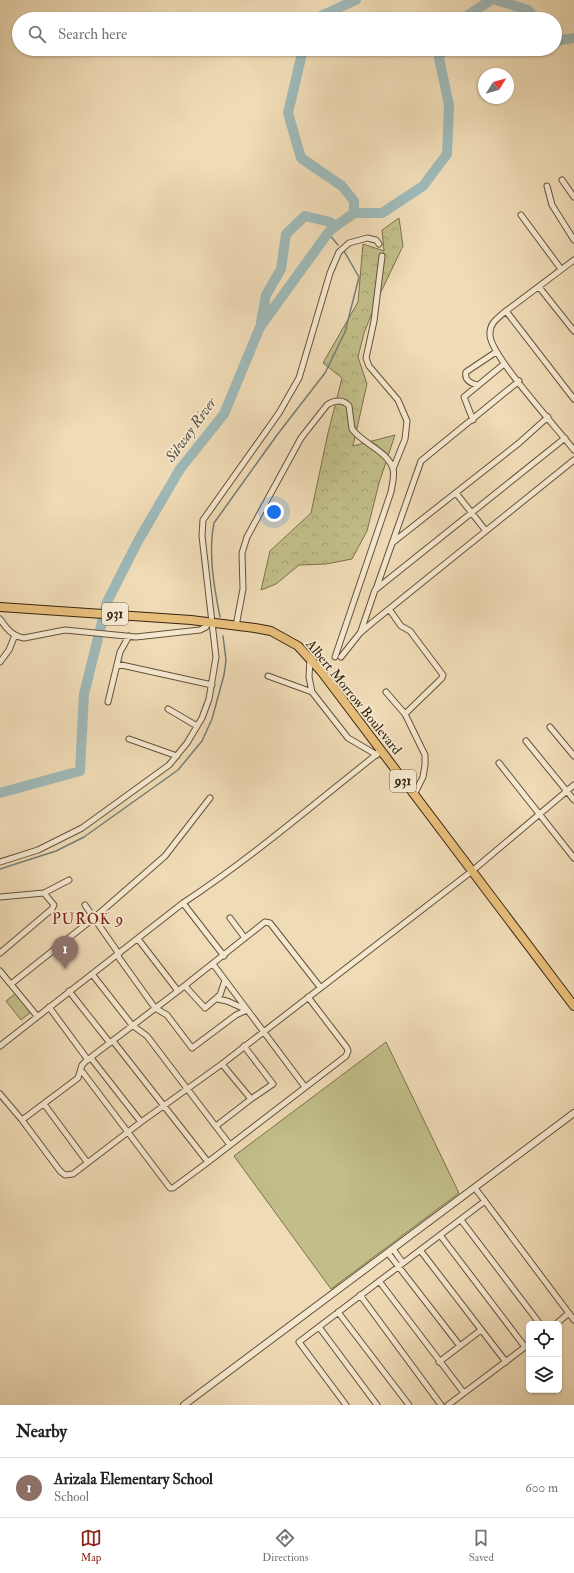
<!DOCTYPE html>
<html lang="en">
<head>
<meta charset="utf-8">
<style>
	:root { --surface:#fff; --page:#f6f6f6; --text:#202124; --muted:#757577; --line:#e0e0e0; --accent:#8f2418 }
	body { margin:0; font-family:"IM FELL Double Pica",serif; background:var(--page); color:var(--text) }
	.controls { position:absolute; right:12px; bottom:12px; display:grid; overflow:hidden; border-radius:6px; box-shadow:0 1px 3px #0004 }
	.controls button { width:36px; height:36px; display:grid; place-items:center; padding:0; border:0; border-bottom:1px solid var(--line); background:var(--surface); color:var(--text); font:20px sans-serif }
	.compass { position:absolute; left:478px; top:68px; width:36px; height:36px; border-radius:50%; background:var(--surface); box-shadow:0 1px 3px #0004; rotate:53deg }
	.you { position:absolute; left:274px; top:512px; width:14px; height:14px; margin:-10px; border:3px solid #fff; border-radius:50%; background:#1a73e8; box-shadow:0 0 0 6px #1a73e833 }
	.badge { display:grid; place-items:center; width:26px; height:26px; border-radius:50%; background:var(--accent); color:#fff; font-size:13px; font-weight:700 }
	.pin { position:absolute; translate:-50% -33px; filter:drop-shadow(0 1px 2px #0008) }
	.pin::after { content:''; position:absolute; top:21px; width:14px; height:12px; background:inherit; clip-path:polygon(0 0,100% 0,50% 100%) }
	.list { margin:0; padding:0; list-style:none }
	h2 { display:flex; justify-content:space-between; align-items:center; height:52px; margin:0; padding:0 16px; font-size:17px }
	h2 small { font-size:13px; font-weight:400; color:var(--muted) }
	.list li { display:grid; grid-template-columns:26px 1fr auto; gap:12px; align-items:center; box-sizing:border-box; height:60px; padding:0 16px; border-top:1px solid var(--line) }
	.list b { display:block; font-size:15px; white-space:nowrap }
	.list p { margin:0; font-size:13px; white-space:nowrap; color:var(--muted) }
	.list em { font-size:13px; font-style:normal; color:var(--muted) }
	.icon { flex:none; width:22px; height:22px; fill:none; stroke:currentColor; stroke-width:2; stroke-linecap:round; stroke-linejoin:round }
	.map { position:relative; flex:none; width:574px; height:1405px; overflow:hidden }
	.search { position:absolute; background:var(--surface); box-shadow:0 1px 3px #0004; left:12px; right:12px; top:12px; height:44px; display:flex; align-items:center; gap:10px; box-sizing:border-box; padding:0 14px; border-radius:22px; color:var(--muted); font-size:15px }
	.sheet { height:112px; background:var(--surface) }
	nav { display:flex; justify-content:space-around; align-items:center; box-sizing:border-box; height:56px; border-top:1px solid var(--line); background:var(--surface); font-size:11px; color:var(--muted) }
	nav a { display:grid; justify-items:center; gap:2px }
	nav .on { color:var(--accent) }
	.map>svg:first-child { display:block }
	.grass { fill:#c1be89; stroke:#7c714d }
	.forest { fill:url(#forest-crowns); stroke:#7c714d }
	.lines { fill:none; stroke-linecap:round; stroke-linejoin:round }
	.stream { stroke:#757d75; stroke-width:1.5 }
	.river { stroke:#9eb9b8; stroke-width:10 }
	.minor-casing { stroke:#66523a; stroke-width:7 }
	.tertiary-casing { stroke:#66523a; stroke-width:8 }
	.trunk-casing { stroke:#382411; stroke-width:10 }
	.minor { stroke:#f5e8d0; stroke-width:5 }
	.tertiary { stroke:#f5e8d0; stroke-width:6 }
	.trunk { stroke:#e8be7b; stroke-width:8 }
	.labels { text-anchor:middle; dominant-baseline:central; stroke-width:3.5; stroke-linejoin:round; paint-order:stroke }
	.shield { fill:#f5e8d0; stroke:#715f4a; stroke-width:1 }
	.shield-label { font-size:13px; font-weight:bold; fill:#382411 }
	.street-label { font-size:14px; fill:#382411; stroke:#f5e8d0 }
	.water-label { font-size:15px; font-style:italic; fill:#575143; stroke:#f5e8d0 }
	.neighbourhood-label { font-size:15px; letter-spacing:1px; fill:#7a1f14; stroke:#f5e8d0 }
</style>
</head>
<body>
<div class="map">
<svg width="574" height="1405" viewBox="0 0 574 1405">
	<defs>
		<pattern id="forest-crowns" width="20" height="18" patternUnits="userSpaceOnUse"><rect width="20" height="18" fill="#c1be89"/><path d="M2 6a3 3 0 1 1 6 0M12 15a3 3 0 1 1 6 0" fill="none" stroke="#a7a375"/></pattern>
	</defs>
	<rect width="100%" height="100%" fill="#efdbb6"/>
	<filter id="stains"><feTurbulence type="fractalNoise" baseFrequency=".005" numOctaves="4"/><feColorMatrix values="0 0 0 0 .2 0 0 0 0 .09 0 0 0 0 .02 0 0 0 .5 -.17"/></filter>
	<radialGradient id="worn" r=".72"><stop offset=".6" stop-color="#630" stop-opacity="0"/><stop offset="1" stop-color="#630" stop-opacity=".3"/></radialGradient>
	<!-- grass -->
	<path class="grass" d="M 16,993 L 31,1012 L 21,1020 L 6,1001 Z
		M 386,1042 L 459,1193 L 331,1289 L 234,1156 Z"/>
	<!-- forest -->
	<path class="forest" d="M 399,218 L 403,246 L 378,298 L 364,333 L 358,357 L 367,384 L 353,446 L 395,435 L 379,483 L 367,531 L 352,559 L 326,564 L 299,565 L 276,584 L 261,590 L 270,551 L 311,513 L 328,433 L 342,378 L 323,363 L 358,302 L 363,244 L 384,251 L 382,230 Z"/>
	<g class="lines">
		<!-- stream -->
		<path class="stream" d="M 328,233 L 338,245
			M 220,617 C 214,587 208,553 214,523 L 277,435 L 325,373 L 345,332 L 359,277 L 344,251
			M 0,869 L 56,851 L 84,837 L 178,770 L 202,741 L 212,719 L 224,675 L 226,660 L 223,636"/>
		<!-- river -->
		<path class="river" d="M 496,0 L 528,10 L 535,19
			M 314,19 L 356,0
			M 462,19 L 491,0
			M 555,41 L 574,38
			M 354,213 L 382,213 L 423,186 L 447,154 L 449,105 L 439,58 L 443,49
			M 261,322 L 266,295 L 281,269 L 286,234 L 305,216 L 330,222 L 334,226
			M 0,793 L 80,771 L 84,694 L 107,602 L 138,541 L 180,469 L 224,414 L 260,327 L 328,233 C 335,225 345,220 354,213 L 354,201 L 342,186 L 301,158 L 288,113 L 303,49"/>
		<!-- minor casing -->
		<g class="minor-casing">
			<path id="minor" d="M 562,180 L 574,197
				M 547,186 L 552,205 L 574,240
				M 521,215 L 561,269
				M 382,256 L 374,321 L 366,358 L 369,366 L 398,400 L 407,421 L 405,439 L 393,469
				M 574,260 L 506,311 L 574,399
				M 539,287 L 574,331
				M 506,311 C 498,318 489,323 490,335 C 490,355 558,429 574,450
				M 477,385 C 470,383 464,380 466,372 L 496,352
				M 473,420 L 464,397 L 504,364
				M 456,493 L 486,531
				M 392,543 L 519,443 L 548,417
				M 376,589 L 421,461 L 519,381
				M 389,609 L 401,626 L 410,631 L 443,675 L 442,678 L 405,714
				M 0,619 C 6,628 12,636 24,638 L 65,630 L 136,637 L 200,630 L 206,627 L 209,622
				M 236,626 L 243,589 L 242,553 L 247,537 L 301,438 L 327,405 C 334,400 343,399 349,406 L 352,429 C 363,444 388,451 393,469 C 395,476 392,485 391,492 L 335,657
				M 361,631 L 375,590 L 565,438
				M 341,657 L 360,633 L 373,622 L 574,460
				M 310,658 L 309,677 L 312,692 L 348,738 L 377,755
				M 0,662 L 9,650 L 15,635
				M 117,664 L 212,685
				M 268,676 L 312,692
				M 386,692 L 405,714 L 425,755 L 425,765 L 423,777 L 414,795
				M 108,702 L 120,652 L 129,636
				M 168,709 L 197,726
				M 550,727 L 574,756
				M 129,739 L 177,756
				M 526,741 L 574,800
				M 499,763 L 574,858
				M 0,862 L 38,850 L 82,828 L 169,765 L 187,743 L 202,718 L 209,699 L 216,657 L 202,536 L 203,520 L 279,413 L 299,378 L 330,273 L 339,252 L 349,243 L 367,238 L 376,240 L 379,244
				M 44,893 L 69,880
				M 0,897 L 44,893 L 54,905 L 52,909 L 0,953
				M 183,903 L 224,956
				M 230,918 L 245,938
				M 138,939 L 178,991
				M 119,954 L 94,918 L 165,856 L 210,798
				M 117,955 L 155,1008 L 167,1015 L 192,1048 L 236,1015 L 247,1010
				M 213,964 L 305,1087
				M 0,971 L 37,1016
				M 92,974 L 132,1025 L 147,1036 L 230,1145
				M 11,984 L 94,918 L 85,905
				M 185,986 L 205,1008 L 220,995 L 225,980
				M 320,987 L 270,923 L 265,922 L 178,991 L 86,1061 L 82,1065 L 78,1078 L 22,1120 L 60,1171 L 65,1175 L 73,1174 L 141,1122 L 222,1064 L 472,871 L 574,785
				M 69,991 L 110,1043
				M 217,999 L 227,1001 L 245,1009
				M 49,1007 L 88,1060
				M 113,1041 L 208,1162 L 346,1056 L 348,1051 L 347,1048 L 308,997
				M 0,1046 L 183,903 C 253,857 316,802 381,751
				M 244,1046 L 273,1084 L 251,1099
				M 91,1058 L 141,1122
				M 81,1070 L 170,1188 L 173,1188 L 208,1162
				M 0,1094 L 22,1120
				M 44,1104 L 87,1162
				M 216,1126 L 251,1099 L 222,1064
				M 475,1188 L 574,1320
				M 461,1220 L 540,1324
				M 440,1235 L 525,1347
				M 393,1249 L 403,1263
				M 420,1250 L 506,1362
				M 388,1253 L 460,1346
				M 379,1281 L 464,1393
				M 360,1295 L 441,1405
				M 338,1312 L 409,1405
				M 556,1324 L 569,1313
				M 319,1327 L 377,1405
				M 439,1362 L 481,1330
				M 346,1405 L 299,1342 L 485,1201
				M 448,1405 L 529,1344"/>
		</g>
		<!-- tertiary casing -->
		<g class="tertiary-casing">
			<path id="tertiary" d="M 184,1405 L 574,1113"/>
		</g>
		<!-- trunk casing -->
		<g class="trunk-casing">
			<path id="trunk" d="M 0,607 L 191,620 L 255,628 L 271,631 L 298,646 L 321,671 L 574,1006"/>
		</g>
		<!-- minor -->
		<use href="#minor" class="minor"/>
		<!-- tertiary -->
		<use href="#tertiary" class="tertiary"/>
		<!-- trunk -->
		<use href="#trunk" class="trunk"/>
	</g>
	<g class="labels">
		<!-- shield labels -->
		<g class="shield">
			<rect x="102" y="603" width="26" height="22" rx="3"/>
			<rect x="390" y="770" width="26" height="22" rx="3"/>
		</g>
		<g class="shield-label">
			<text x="115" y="614">931</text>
			<text x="403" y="781">931</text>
		</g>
		<!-- street labels -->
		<g class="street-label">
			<text transform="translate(354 697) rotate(51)">Albert Morrow Boulevard</text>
		</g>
		<!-- water labels -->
		<g class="water-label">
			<text transform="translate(191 430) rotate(-54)">Silway River</text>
		</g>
		<!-- neighbourhood labels -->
		<g class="neighbourhood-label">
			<text x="88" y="919">PUROK 9</text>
		</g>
	</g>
	<rect width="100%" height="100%" filter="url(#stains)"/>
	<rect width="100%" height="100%" fill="url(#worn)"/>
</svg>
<div class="controls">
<button><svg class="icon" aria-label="locate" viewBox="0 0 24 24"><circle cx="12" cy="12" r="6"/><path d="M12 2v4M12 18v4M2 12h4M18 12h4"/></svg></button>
<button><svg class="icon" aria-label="layers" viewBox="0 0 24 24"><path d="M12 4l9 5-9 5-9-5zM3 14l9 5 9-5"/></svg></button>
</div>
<svg class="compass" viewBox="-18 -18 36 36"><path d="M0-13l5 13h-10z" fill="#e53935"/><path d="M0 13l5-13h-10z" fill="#757577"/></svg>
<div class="you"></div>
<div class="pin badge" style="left:65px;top:969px;background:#8d6e63">1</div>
<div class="search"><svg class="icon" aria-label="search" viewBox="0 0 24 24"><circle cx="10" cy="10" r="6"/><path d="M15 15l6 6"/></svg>Search here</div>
</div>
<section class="sheet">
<h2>Nearby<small></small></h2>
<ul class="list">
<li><span class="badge" style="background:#8d6e63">1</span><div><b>Arizala Elementary School</b><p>School</p></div><em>600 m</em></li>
</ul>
</section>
<nav>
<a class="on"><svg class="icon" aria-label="map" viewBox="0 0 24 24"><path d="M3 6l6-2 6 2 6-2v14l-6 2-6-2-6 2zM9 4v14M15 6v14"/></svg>Map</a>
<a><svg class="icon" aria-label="directions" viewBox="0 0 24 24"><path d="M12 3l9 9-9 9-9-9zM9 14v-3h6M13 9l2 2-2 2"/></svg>Directions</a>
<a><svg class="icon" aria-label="saved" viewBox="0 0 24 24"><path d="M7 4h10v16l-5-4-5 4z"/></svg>Saved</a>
</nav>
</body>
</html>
